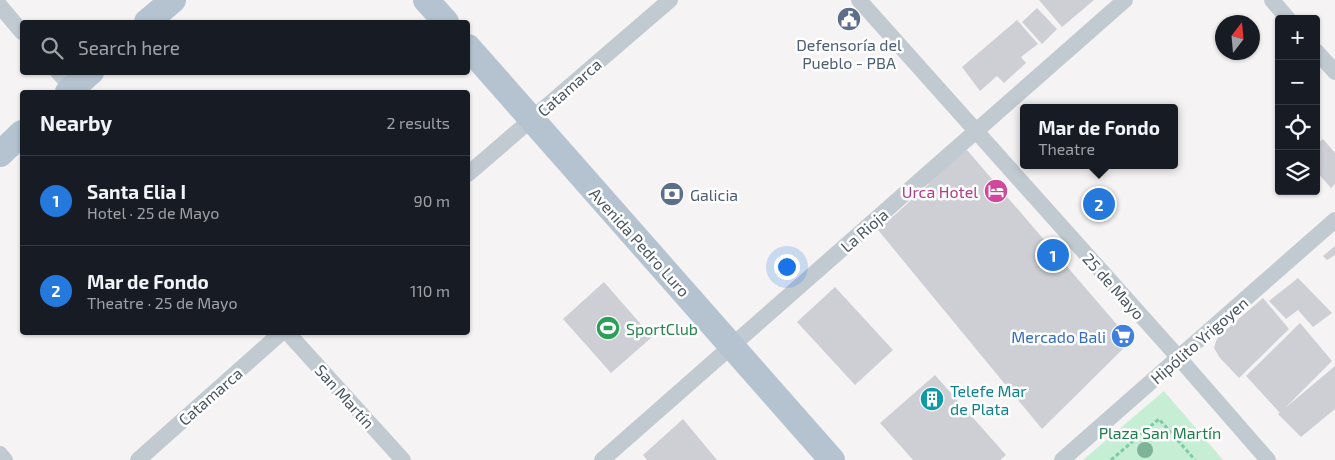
<!DOCTYPE html>
<html lang="en">
<head>
<meta charset="utf-8">
<style>
	:root { --surface:#171b24; --page:#20242c; --text:#f1f3f6; --muted:#9ea1a6; --line:#363941; --accent:#2579dc }
	body { margin:0; font-family:"Exo 2",sans-serif; background:var(--page); color:var(--text) }
	.controls { position:absolute; right:15px; top:15px; display:grid; overflow:hidden; border-radius:5px; box-shadow:0 1px 4px #0004 }
	.controls button { width:45px; height:45px; display:grid; place-items:center; padding:0; border:0; border-bottom:1px solid var(--line); background:var(--surface); color:var(--text); font:25px sans-serif }
	.compass { position:absolute; left:1215px; top:15px; width:45px; height:45px; border-radius:50%; background:var(--surface); box-shadow:0 1px 4px #0004; rotate:16deg }
	.you { position:absolute; left:786px; top:266px; width:18px; height:18px; margin:-12px; border:4px solid #fff; border-radius:50%; background:#1a73e8; box-shadow:0 0 0 8px #1a73e833 }
	.badge { display:grid; place-items:center; width:32px; height:32px; border-radius:50%; background:var(--accent); color:#fff; font-size:16px; font-weight:700 }
	.pin { position:absolute; translate:-50% -50%; border:2px solid #fff; box-shadow:0 1px 5px #0006 }
	.popup { position:absolute; left:1020px; top:104px; width:158px; height:65px; box-sizing:border-box; display:grid; place-content:center; border-radius:5px; background:var(--surface); filter:drop-shadow(0 1px 4px #0005); font-size:16px; white-space:nowrap; color:var(--muted) }
	.popup b { font-size:19px; color:var(--text) }
	.popup::after { content:''; position:absolute; left:50%; top:100%; margin-left:-10px; border:10px solid transparent; border-top-color:var(--surface) }
	.list { margin:0; padding:0; list-style:none }
	h2 { display:flex; justify-content:space-between; align-items:center; height:65px; margin:0; padding:0 20px; font-size:21px }
	h2 small { font-size:16px; font-weight:400; color:var(--muted) }
	.list li { display:grid; grid-template-columns:32px 1fr auto; gap:15px; align-items:center; box-sizing:border-box; height:90px; padding:0 20px; border-top:1px solid var(--line) }
	.list b { display:block; font-size:19px; white-space:nowrap }
	.list p { margin:0; font-size:16px; white-space:nowrap; color:var(--muted) }
	.list em { font-size:16px; font-style:normal; color:var(--muted) }
	.icon { flex:none; width:28px; height:28px; fill:none; stroke:currentColor; stroke-width:2; stroke-linecap:round; stroke-linejoin:round }
	.map { position:relative; flex:none; width:1335px; height:460px; overflow:hidden }
	.search { position:absolute; background:var(--surface); box-shadow:0 1px 4px #0004; left:20px; top:20px; width:450px; height:55px; display:flex; align-items:center; gap:12px; box-sizing:border-box; padding:0 18px; border-radius:5px; color:var(--muted); font-size:19px }
	.panel { position:absolute; background:var(--surface); box-shadow:0 1px 4px #0004; left:20px; top:90px; width:450px; height:245px; border-radius:5px }
	.map>svg:first-child { display:block }
	.green { fill:#c5eed4 }
	.building { fill:#cdcfd5 }
	.lines { fill:none; stroke-linecap:round; stroke-linejoin:round }
	.path { stroke:#7fcba4; stroke-width:3; stroke-dasharray:4 2.5; stroke-linecap:butt }
	.minor { stroke:#c2cad1; stroke-width:16 }
	.primary { stroke:#b4c3cf; stroke-width:26 }
	.tree { fill:#7eb397 }
	.labels { text-anchor:middle; dominant-baseline:central; stroke-width:5; stroke-linejoin:round; paint-order:stroke }
	.service-label { font-size:16px; fill:#4e5e75; stroke:#fff }
	.street-label { font-size:16px; fill:#4b5660; stroke:#fff }
	.hotel-label { font-size:16px; fill:#b23c85; stroke:#fff; text-anchor:end }
	.leisure-label { font-size:16px; fill:#27864d; stroke:#fff; text-anchor:start }
	.shop-label { font-size:16px; fill:#366cbe; stroke:#fff; text-anchor:end }
	.culture-label { font-size:16px; fill:#0d838f; stroke:#fff; text-anchor:start }
	.park-label { font-size:16px; fill:#1d7f4c; stroke:#fff }
</style>
</head>
<body>
<div class="map">
<svg width="1335" height="460" viewBox="0 0 1335 460">
	<rect width="100%" height="100%" fill="#f5f3f3"/>
	<!-- green -->
	<path class="green" d="M 1164,391 L 1223,460 L 1083,460 Z"/>
	<!-- building -->
	<path class="building" d="M 1039,0 L 1094,0 L 1062,27 Z
		M 1037,8 L 1057,29 L 1042,44 L 1022,22 Z
		M 1017,20 L 1038,44 L 1021,57 L 1026,63 L 1004,83 L 997,76 L 980,91 L 962,67 Z
		M 1323,139 L 1335,153 L 1335,184 L 1331,188 L 1316,171 L 1316,144 Z
		M 967,150 L 1131,341 L 1042,429 L 878,230 L 929,184 L 920,180 L 932,170 Z
		M 1335,246 L 1335,255 L 1327,260 L 1323,256 Z
		M 1298,278 L 1332,313 L 1313,327 L 1298,310 L 1286,319 L 1269,301 Z
		M 604,282 L 652,337 L 611,373 L 563,319 Z
		M 835,287 L 893,350 L 855,385 L 797,322 Z
		M 1263,298 L 1289,329 L 1239,378 L 1220,358 L 1214,348 L 1216,341 L 1220,335 Z
		M 1300,323 L 1332,361 L 1280,413 L 1246,376 Z
		M 1335,366 L 1335,409 L 1301,437 L 1278,414 Z
		M 935,375 L 1006,455 L 1000,460 L 913,460 L 880,423 Z
		M 683,419 L 717,460 L 647,460 L 643,455 Z"/>
	<g class="lines">
		<!-- path -->
		<path class="path" d="M 1111,460 L 1159,419 L 1195,460"/>
		<!-- minor -->
		<path class="minor" d="M 859,0 L 1179,358 L 1268,460
			M 1272,0 L 1288,19
			M 0,6 L 22,32
			M 1316,51 L 1335,72
			M 58,72 L 76,92
			M 468,174 L 670,0
			M 287,332 L 403,460
			M 0,454 L 5,460
			M 138,460 L 282,332
			M 602,460 L 1125,0
			M 1062,460 L 1335,220"/>
		<!-- primary -->
		<path class="primary" d="M 426,0 L 446,22
			M 147,22 L 173,0
			M 468,47 L 832,460
			M 68,92 L 91,72
			M 0,154 L 22,133"/>
	</g>
	<!-- trees -->
	<circle class="tree" cx="1145" cy="450" r="8"/>
	<!-- icons -->
	<defs>
		<g id="civic-disc" transform="scale(1.25)"><circle r="9.5" fill="#5c6f8a" stroke="#fff"/><path d="M-.6-6.5H3V-4.5H.6V-3L4-1V1h2V6H-6V1h2V-1L-.6-3ZM-1.2 2.5V6h2.4V2.5Z" fill="#fff"/></g>
		<g id="hotel-disc" transform="scale(1.25)"><circle r="9.5" fill="#d1479c" stroke="#fff"/><path d="M-6-4.5h1.5V1H6V5H4.5V3h-9V5H-6ZM-4 0a1.8 1.8 0 1 1 3.6 0ZM.5 0V-2.5h3Q6-2.5 6 0Z" fill="#fff"/></g>
		<g id="bank-disc" transform="scale(1.25)"><circle r="9.5" fill="#5c6f8a" stroke="#fff"/><path d="M-6-4H6V4H-6ZM0-2.3a2.3 2.3 0 1 0 0 4.6a2.3 2.3 0 1 0 0-4.6Z" fill="#fff"/></g>
		<g id="stadium-disc" transform="scale(1.25)"><circle r="9.5" fill="#2e9e5b" stroke="#fff"/><path d="M0-5a6.5 5 0 1 0 0 10a6.5 5 0 1 0 0-10ZM-3.5-1.8h7v3.6h-7Z" fill="#fff"/></g>
		<g id="supermarket-disc" transform="scale(1.25)"><circle r="9.5" fill="#3f7fe0" stroke="#fff"/><path d="M-6-5.5h2.5l.6 2H6L4.5 2H-2.5L-4.4-4H-6ZM-1.5 3.2a1.3 1.3 0 1 0 .1 0ZM3 3.2a1.3 1.3 0 1 0 .1 0Z" fill="#fff"/></g>
		<g id="building-disc" transform="scale(1.25)"><circle r="9.5" fill="#0f9aa8" stroke="#fff"/><path d="M-4-6H4V6H1V3H-1V6H-4ZM-2.5-4.3h1.7v1.8h-1.7ZM.8-4.3h1.7v1.8H.8ZM-2.5-1h1.7V.8h-1.7ZM.8-1h1.7V.8H.8Z" fill="#fff"/></g>
	</defs>
	<g fill-rule="evenodd">
		<use href="#civic-disc" x="849" y="19"/>
		<use href="#hotel-disc" x="996" y="191"/>
		<use href="#bank-disc" x="672" y="194"/>
		<use href="#stadium-disc" x="608" y="328"/>
		<use href="#supermarket-disc" x="1123" y="336"/>
		<use href="#building-disc" x="932" y="399"/>
	</g>
	<g class="labels">
		<!-- service labels -->
		<g class="service-label">
			<text x="849" y="44">Defensoría del<tspan x="849" dy="18">Pueblo - PBA</tspan></text>
			<text x="690" y="194" text-anchor="start">Galicia</text>
		</g>
		<!-- street labels -->
		<g class="street-label">
			<text transform="translate(569 87) rotate(-41)">Catamarca</text>
			<text transform="translate(864 230) rotate(-41)">La Rioja</text>
			<text transform="translate(640 242) rotate(48)">Avenida Pedro Luro</text>
			<text transform="translate(1114 286) rotate(48)">25 de Mayo</text>
			<text transform="translate(1199 340) rotate(-41)">Hipólito Yrigoyen</text>
			<text transform="translate(210 396) rotate(-41)">Catamarca</text>
			<text transform="translate(345 396) rotate(48)">San Martín</text>
		</g>
		<!-- hotel labels -->
		<g class="hotel-label">
			<text x="978" y="191">Urca Hotel</text>
		</g>
		<!-- leisure labels -->
		<g class="leisure-label">
			<text x="626" y="328">SportClub</text>
		</g>
		<!-- shop labels -->
		<g class="shop-label">
			<text x="1106" y="336">Mercado Bali</text>
		</g>
		<!-- culture labels -->
		<g class="culture-label">
			<text x="950" y="390">Telefe Mar<tspan x="950" dy="18">de Plata</tspan></text>
		</g>
		<!-- park labels -->
		<g class="park-label">
			<text x="1160" y="432">Plaza San Martín</text>
		</g>
	</g>
</svg>
<div class="controls">
<button>+</button>
<button>−</button>
<button><svg class="icon" aria-label="locate" viewBox="0 0 24 24"><circle cx="12" cy="12" r="6"/><path d="M12 2v4M12 18v4M2 12h4M18 12h4"/></svg></button>
<button><svg class="icon" aria-label="layers" viewBox="0 0 24 24"><path d="M12 4l9 5-9 5-9-5zM3 14l9 5 9-5"/></svg></button>
</div>
<svg class="compass" viewBox="-18 -18 36 36"><path d="M0-13l5 13h-10z" fill="#e53935"/><path d="M0 13l5-13h-10z" fill="#9ea1a6"/></svg>
<div class="you"></div>
<div class="pin badge" style="left:1053px;top:255px">1</div>
<div class="pin badge" style="left:1099px;top:204px">2</div>
<div class="popup"><b>Mar de Fondo</b>Theatre</div>
<div class="search"><svg class="icon" aria-label="search" viewBox="0 0 24 24"><circle cx="10" cy="10" r="6"/><path d="M15 15l6 6"/></svg>Search here</div>
<section class="panel">
<h2>Nearby<small>2 results</small></h2>
<ul class="list">
<li><span class="badge">1</span><div><b>Santa Elia I</b><p>Hotel · 25 de Mayo</p></div><em>90 m</em></li>
<li><span class="badge">2</span><div><b>Mar de Fondo</b><p>Theatre · 25 de Mayo</p></div><em>110 m</em></li>
</ul>
</section>
</div>
</body>
</html>
